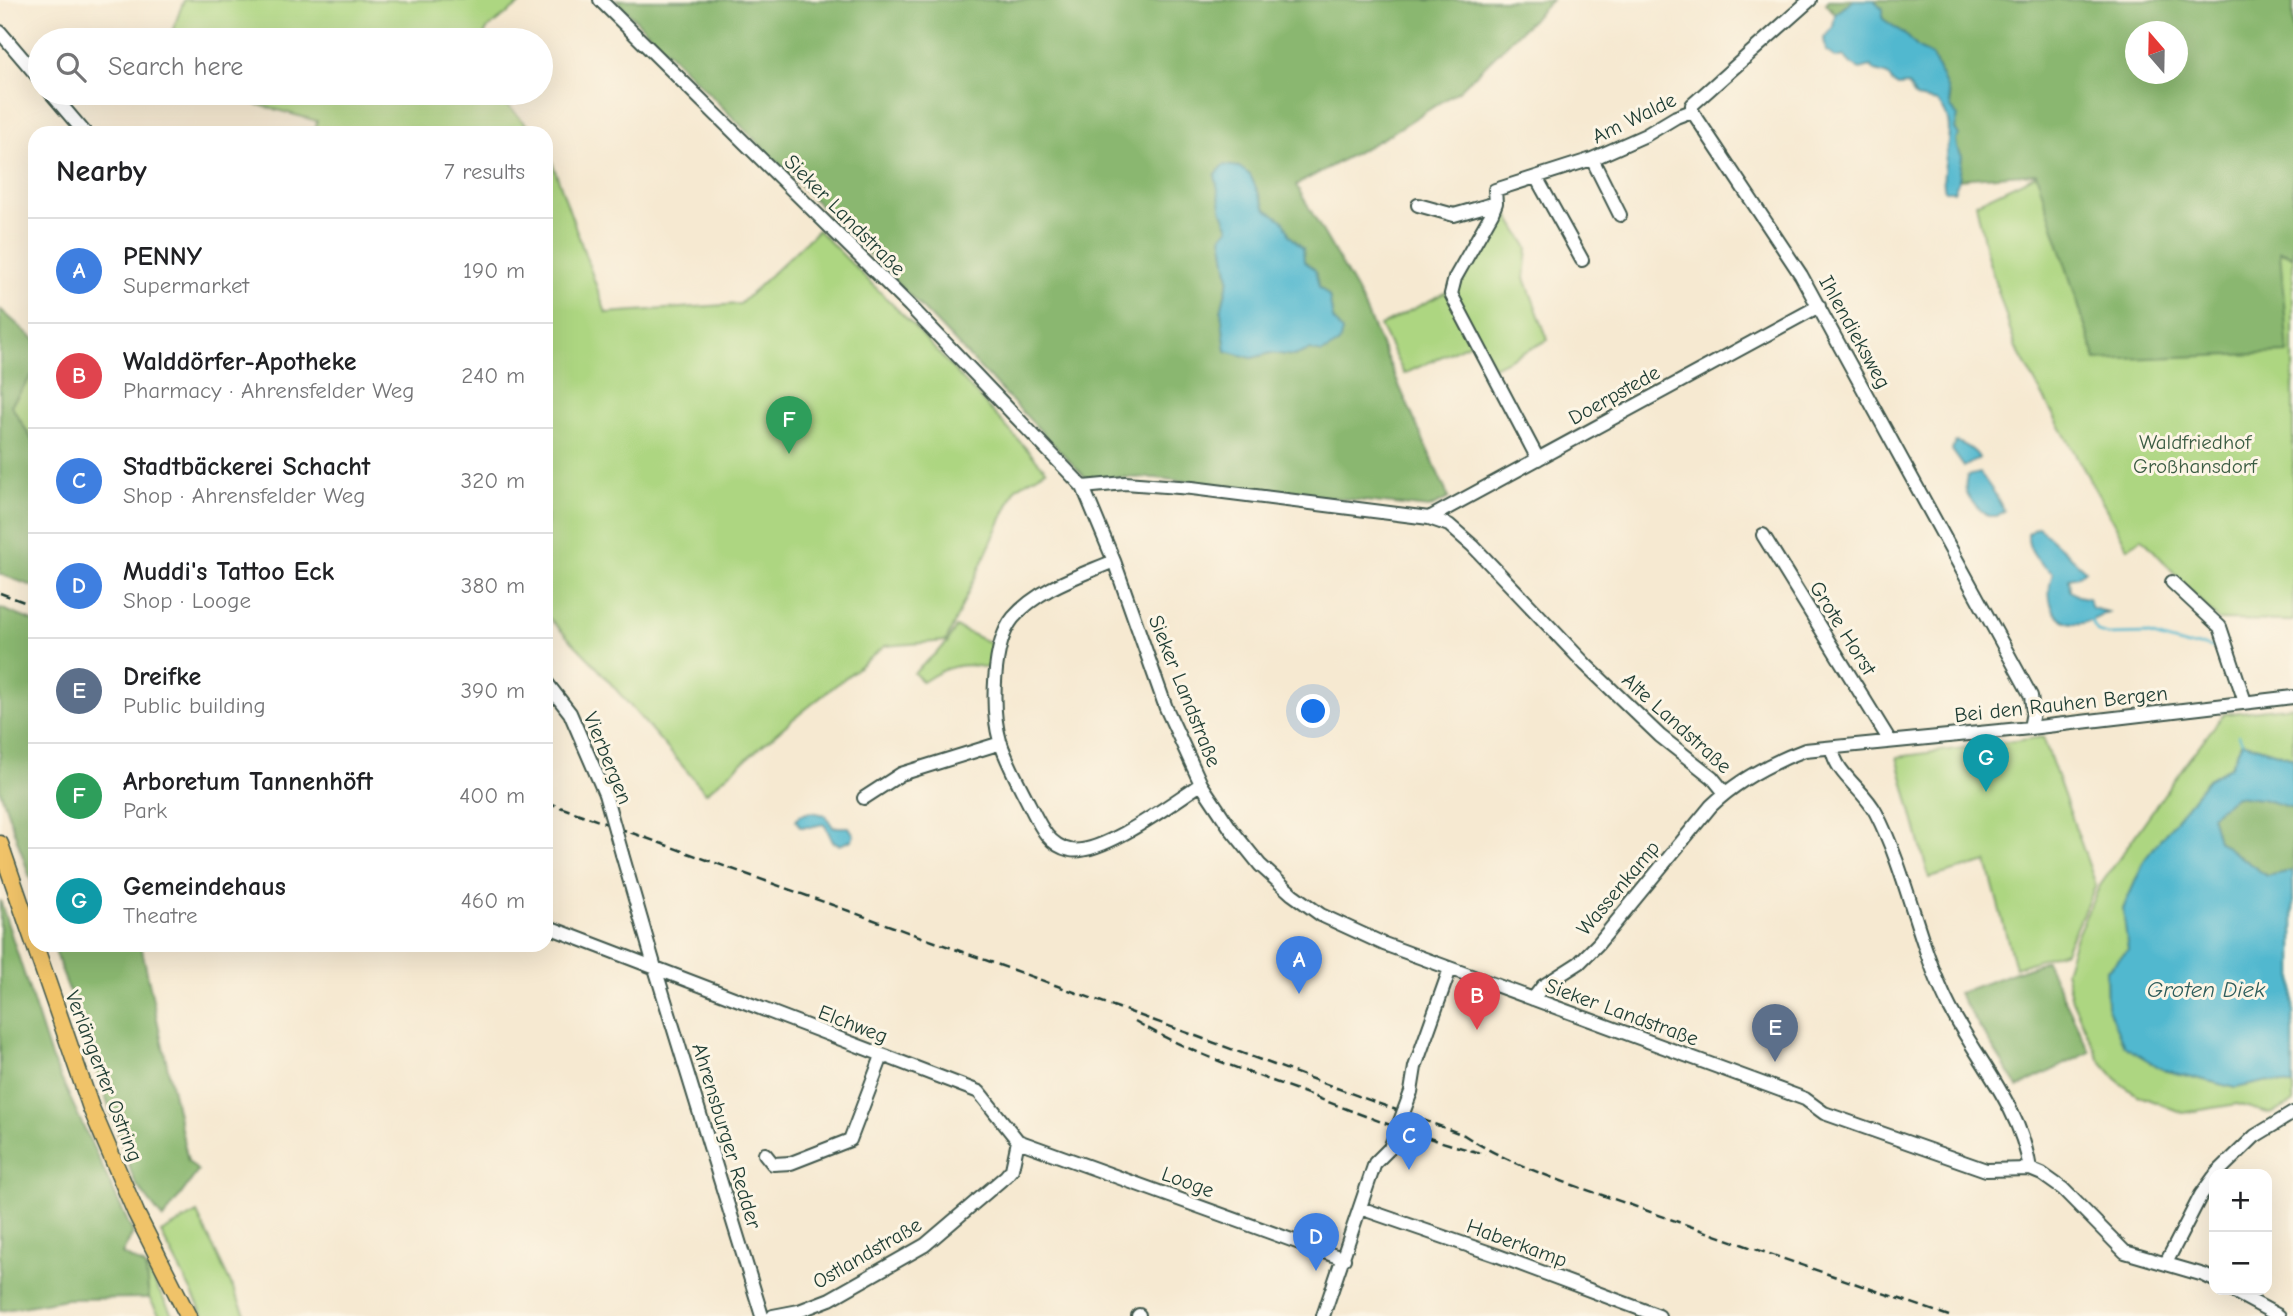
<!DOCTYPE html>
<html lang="en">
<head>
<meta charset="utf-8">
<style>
	:root { --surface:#fff; --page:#f6f6f6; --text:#202124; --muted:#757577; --line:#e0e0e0; --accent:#d1495b }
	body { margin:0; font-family:"Comic Neue",sans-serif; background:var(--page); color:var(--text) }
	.controls { position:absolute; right:21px; bottom:21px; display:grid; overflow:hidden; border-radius:14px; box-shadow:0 7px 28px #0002 }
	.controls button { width:63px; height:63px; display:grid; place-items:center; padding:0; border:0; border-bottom:2px solid var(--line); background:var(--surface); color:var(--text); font:35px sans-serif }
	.compass { position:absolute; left:2125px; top:21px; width:63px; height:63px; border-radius:50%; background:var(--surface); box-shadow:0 7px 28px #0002; rotate:340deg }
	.you { position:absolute; left:1314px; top:712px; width:24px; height:24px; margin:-18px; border:5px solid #fff; border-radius:50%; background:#1a73e8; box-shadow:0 0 0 10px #1a73e833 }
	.badge { display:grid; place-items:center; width:46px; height:46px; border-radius:50%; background:var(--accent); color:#fff; font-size:23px; font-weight:700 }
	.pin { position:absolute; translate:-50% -58px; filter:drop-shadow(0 2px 4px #0008) }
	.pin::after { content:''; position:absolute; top:37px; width:24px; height:21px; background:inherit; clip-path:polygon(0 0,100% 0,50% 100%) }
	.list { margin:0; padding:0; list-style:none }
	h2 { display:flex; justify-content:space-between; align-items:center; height:91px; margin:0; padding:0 28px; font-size:30px }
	h2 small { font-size:23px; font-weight:400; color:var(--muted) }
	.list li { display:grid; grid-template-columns:46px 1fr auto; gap:21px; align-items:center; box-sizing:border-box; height:105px; padding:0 28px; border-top:2px solid var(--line) }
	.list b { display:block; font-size:26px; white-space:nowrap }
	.list p { margin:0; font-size:23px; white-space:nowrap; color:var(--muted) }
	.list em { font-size:23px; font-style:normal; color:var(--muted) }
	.icon { flex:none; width:38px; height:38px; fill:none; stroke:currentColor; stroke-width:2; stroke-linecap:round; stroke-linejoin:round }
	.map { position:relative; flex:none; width:2293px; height:1316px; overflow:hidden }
	.search { position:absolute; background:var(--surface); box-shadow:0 7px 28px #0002; left:28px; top:28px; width:525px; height:77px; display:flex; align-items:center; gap:18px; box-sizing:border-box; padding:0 24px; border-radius:38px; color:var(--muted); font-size:26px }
	.panel { position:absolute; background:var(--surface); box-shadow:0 7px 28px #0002; left:28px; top:126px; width:525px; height:826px; border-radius:21px }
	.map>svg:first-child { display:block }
	.green { fill:#add681; stroke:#668a5a; stroke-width:2 }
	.forest { fill:#8ab76f; stroke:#547a52; stroke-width:2; fill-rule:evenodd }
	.water { fill:#51b8cf; stroke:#387a82; stroke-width:2 }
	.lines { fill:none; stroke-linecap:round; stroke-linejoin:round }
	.stream { stroke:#51b8cf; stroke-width:2.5 }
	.minor-casing { stroke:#3f574c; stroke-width:16 }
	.major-casing { stroke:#3f574c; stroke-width:19 }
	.minor { stroke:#fff; stroke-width:12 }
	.major { stroke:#f0c369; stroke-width:16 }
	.rail { stroke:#1f3d34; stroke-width:2.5; stroke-dasharray:10 5; stroke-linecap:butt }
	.minor-bridge-casing { stroke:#3f574c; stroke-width:16; stroke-linecap:butt }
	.minor-bridge { stroke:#fff; stroke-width:12 }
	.labels { text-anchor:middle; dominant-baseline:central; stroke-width:6; stroke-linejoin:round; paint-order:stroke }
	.street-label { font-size:21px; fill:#1f3d34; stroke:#fcf5e5 }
	.park-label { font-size:21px; fill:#3b5c43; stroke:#fcf5e5 }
	.water-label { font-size:23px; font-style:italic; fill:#2c5c5b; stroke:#fcf5e5 }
</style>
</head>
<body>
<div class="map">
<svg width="2293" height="1316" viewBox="0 0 2293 1316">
	<rect width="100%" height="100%" fill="#fcf5e5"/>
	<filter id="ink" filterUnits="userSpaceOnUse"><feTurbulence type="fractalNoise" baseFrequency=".0143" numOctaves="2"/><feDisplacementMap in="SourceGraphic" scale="14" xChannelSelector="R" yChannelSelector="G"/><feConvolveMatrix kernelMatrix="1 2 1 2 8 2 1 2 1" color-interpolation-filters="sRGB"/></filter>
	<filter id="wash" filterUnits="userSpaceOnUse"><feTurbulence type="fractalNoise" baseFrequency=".00686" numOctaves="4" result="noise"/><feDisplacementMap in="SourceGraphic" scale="28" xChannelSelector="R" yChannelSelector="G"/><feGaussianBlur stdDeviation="1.57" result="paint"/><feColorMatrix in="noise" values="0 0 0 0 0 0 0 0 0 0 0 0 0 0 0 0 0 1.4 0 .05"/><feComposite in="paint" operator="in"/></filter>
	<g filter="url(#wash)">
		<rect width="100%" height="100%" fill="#f6e9d1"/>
		<!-- green -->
		<path class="green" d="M 184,0 L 525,0 L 487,29 L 482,40 L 169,40 Z
			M 216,93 L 495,93 L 535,133 L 315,133 L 317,121 Z
			M 546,145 L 606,313 L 740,304 L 818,230 L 909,321 L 1046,470 L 1016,488 L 946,641 L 885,646 L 792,720 L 706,793 L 593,663 L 546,615 Z
			M 2037,174 L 2293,256 L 2293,621 L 2218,620 L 2142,538 L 2128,548 L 2016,348 L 1988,259 L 1976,203 Z
			M 1503,207 L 1528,248 L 1525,278 L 1548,340 L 1494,367 L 1479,339 L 1404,374 L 1380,326 L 1460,285 Z
			M 35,371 L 35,445 L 11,405 Z
			M 956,627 L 993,644 L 991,669 C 964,661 946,666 923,682 L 914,673 L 947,643 Z
			M 2293,706 L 2293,758 L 2242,742 L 2230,767 L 2208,779 L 2146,859 L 2123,909 L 2129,950 L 2106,971 L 2107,1006 L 2164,1070 L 2236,1088 L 2268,1081 L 2293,1086 L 2293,1103 L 2271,1114 L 2237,1104 L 2183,1113 L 2137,1095 L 2120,1083 L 2099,1059 L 2072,1000 L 2065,971 L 2075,939 L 2099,887 L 2188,760 L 2224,714 Z
			M 2043,737 L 2096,885 L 2065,951 L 2015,968 L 1987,862 L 1929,878 L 1897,757 Z
			M 197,1213 L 246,1316 L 204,1316 L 161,1233 Z
			M 145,1266 L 173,1316 L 160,1316 L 149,1298 Z"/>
		<!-- forest -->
		<path class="forest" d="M 616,0 L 1552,0 L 1460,90 L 1387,136 L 1296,185 L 1358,293 L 1449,498 L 1429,508 L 1156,478 L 1085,477 L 928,314 ZM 1250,175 L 1266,209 L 1283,221 L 1290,236 L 1303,248 L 1304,261 L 1315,270 L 1319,287 L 1329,296 L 1333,319 L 1342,332 L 1294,356 L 1271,353 L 1252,358 L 1226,351 L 1221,311 L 1229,279 L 1222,236 L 1229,228 Z
			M 1829,0 L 1854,0 L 1835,14 L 1826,3 Z
			M 1874,0 L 2293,0 L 2293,256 L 2280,251 L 2288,353 L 2096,360 L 2036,173 L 1959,179 L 1962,156 L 1957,148 L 1949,95 L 1933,56 L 1918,48 L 1906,35 L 1883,19 L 1883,9 ZM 2136,32 L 2178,32 L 2178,74 L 2136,74 Z
			M 0,309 L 35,340 L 35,371 L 11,405 L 35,445 L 35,587 L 0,574 Z
			M 0,608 L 35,622 L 35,892 L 0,790 Z
			M 2236,796 L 2262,799 L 2293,808 L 2293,871 L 2267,876 L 2218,841 L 2211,815 Z
			M 0,900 L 51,1057 L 133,1233 L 122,1254 L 145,1266 L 149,1298 L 66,1299 L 0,1311 Z
			M 53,945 L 141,945 L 188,1161 L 198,1171 L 163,1219 L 135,1183 Z
			M 2046,961 L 2090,1052 L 2018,1087 L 1958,993 Z"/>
		<!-- water -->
		<path class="water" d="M 1854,0 L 1874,0 L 1883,9 L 1883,19 L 1906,35 L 1918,48 L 1932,55 L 1947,88 L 1951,108 L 1958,116 L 1955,129 L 1959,135 L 1956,140 L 1957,148 L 1962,156 L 1959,179 L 1954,191 L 1945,191 C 1939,173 1954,133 1947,117 C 1945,112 1941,107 1938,102 L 1916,98 L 1908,85 L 1898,86 L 1892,82 L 1888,75 L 1875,71 L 1871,66 L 1860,69 L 1851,64 L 1844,56 L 1836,58 L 1826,51 L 1824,38 L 1833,27 L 1835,14 Z
			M 1224,165 L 1239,167 L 1250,175 L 1266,209 L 1284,221 L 1290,236 L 1303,248 L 1304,261 L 1315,270 L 1319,287 L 1329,296 L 1333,319 L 1342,332 L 1339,343 L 1322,353 L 1309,350 L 1294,356 L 1271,353 L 1252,358 L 1226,351 L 1221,311 L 1229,279 L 1222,236 L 1229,228 L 1222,212 L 1215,175 Z
			M 1955,442 C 1963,443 1975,450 1979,458 L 1964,467 L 1952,450 Z
			M 1980,473 L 1995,494 L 2004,511 L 1997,516 L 1988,516 C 1974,505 1961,496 1967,476 Z
			M 2038,527 L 2085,570 L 2078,576 L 2069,578 L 2070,591 L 2078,596 L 2088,598 L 2092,608 L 2108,612 C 2100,616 2091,622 2082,623 C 2051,626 2044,596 2053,573 C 2039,563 2027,552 2028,534 Z
			M 2242,742 L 2293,758 L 2293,808 L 2262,799 L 2236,796 L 2211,815 L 2218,841 L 2267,876 L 2293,871 L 2293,1086 L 2268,1081 L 2236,1088 L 2164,1070 L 2124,1046 L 2107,1006 L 2106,971 L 2128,950 L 2123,909 L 2145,859 L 2208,779 L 2230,767 Z
			M 811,812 L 825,815 L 833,827 L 849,827 L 854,835 L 852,840 L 840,845 L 833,842 L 826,827 L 823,824 L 810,827 L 800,827 L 796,820 L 800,815 Z"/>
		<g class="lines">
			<!-- stream -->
			<path class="stream" d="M 2091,621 L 2098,632 L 2108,635 L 2146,634 L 2188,646 L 2205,645 L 2220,650 L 2230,687
				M 2239,735 L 2242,742"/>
		</g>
	</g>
	<g filter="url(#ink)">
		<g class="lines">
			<!-- minor casing -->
			<g class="minor-casing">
				<path id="minor" d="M 600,0 L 910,306 L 1083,487 L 1114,561 L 1166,708 L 1201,784 L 1231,829 L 1260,865 L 1292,894 L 1321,915 L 1384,944 L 1805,1099 L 1824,1113 L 1986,1170 L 2030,1169 L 2042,1174 L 2063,1189 L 2125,1252 L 2204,1275 L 2214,1280
					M 1810,0 L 1692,105 L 1692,111 L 1801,275 L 2031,696 L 2033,712 L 2030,728
					M 0,32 L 40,79
					M 51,93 L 85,133
					M 1592,159 L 1620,215
					M 1536,177 L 1582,260
					M 1418,205 L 1454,215 L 1496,203
					M 1538,459 L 1451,294 L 1455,278 L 1492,213 L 1496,203 L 1495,190 L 1592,159 L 1646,135 L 1676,117 L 1692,111
					M 1083,487 L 1125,483 L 1192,488 L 1429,518 L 1449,525 L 1473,546 L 1586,665 L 1660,736 L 1712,777 L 1725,793
					M 1429,518 L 1819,306
					M 1763,535 L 1890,741
					M 1114,561 C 1079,576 1039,588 1013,618 C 992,644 991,710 1000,741 C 1007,763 1019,784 1029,804 C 1039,823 1047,845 1070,850 C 1102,856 1173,802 1201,784
					M 2172,582 L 2220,627 L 2245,702
					M 546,682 L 570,713 L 605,794
					M 1832,748 C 1835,774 1864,789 1876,813 C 1908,875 1918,946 1950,1008 C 1978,1061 2021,1108 2030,1169
					M 864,798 L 901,774 L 1001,743
					M 622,854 L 655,968 L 762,1316
					M 546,926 L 979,1092 L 1018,1141
					M 1533,999 L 1543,986 L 1579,963 L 1598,944 L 1711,806 C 1737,781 1770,763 1805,750 L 2030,728 L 2293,697
					M 1411,1092 L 1415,1067 L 1450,969
					M 1018,1141 L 1344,1259
					M 765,1154 L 773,1164 L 791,1163 L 850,1140 L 882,1056
					M 2216,1174 L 2255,1136 L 2293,1113
					M 1360,1208 L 1496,1255 L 1659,1316
					M 2166,1263 L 2201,1195 L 2214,1177
					M 2231,1290 L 2279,1316
					M 773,1316 L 799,1311 L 830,1299 L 925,1245 L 1006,1176 L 1012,1169 L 1018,1141
					M 1138,1316 L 1139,1315
					M 1323,1316 L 1375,1163 L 1390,1148"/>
			</g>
			<!-- major casing -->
			<g class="major-casing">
				<path id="major" d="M 0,844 L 91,1108 L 136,1213 L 188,1316"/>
			</g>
			<!-- minor -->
			<use href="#minor" class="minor"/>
			<!-- major -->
			<use href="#major" class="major"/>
			<!-- rail -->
			<path class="rail" d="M 0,593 L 35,606
				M 546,802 L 1166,1025 L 1464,1135 C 1514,1168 1574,1185 1631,1205 C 1736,1243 1843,1279 1949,1316
				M 1135,1021 C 1186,1051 1242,1070 1297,1090 C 1359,1114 1421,1138 1485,1154"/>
			<!-- minor-bridge casing -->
			<g class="minor-bridge-casing">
				<path id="minor-bridge" d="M 605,794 L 622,854
					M 1390,1148 L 1411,1092"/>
			</g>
			<!-- minor-bridge -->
			<use href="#minor-bridge" class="minor-bridge"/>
		</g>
	</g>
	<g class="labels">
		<!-- street labels -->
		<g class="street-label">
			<text transform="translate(1634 118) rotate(-26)">Am Walde</text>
			<text transform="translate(845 215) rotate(45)">Sieker Landstraße</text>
			<text transform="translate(1855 332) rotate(61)">Ihlendieksweg</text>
			<text transform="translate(1614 395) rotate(-29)">Doerpstede</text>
			<text transform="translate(1843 628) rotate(58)">Grote Horst</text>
			<text transform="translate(1185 691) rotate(68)">Sieker Landstraße</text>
			<text transform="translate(2061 704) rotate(-6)">Bei den Rauhen Bergen</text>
			<text transform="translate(1677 723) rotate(42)">Alte Landstraße</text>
			<text transform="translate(608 758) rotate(68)">Vierbergen</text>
			<text transform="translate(1618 888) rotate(-50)">Wassenkamp</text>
			<text transform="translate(1622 1012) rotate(20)">Sieker Landstraße</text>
			<text transform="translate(853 1024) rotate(21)">Elchweg</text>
			<text transform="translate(104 1076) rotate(69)">Verlängerter Ostring</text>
			<text transform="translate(727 1136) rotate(73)">Ahrensburger Redder</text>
			<text transform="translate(1188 1182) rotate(20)">Looge</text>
			<text transform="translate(1517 1243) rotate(20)">Haberkamp</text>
			<text transform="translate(867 1253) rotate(-30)">Ostlandstraße</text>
		</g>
		<!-- park labels -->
		<g class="park-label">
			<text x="2195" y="442">Waldfriedhof<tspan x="2195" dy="24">Großhansdorf</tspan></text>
		</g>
		<!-- water labels -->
		<g class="water-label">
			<text x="2206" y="989">Groten Diek</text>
		</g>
	</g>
</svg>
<div class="controls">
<button>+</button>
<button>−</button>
</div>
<svg class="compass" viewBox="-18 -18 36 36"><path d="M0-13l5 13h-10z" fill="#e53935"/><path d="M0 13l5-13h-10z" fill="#757577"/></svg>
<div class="you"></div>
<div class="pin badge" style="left:1299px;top:994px;background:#3f7fe0">A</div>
<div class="pin badge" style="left:1477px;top:1030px;background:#e0444e">B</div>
<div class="pin badge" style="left:1409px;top:1170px;background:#3f7fe0">C</div>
<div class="pin badge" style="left:1316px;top:1271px;background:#3f7fe0">D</div>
<div class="pin badge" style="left:1775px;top:1062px;background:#5c6f8a">E</div>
<div class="pin badge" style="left:789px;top:454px;background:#2e9e5b">F</div>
<div class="pin badge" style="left:1986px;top:792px;background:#0f9aa8">G</div>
<div class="search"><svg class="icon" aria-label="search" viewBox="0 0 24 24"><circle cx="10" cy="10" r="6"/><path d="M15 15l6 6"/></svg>Search here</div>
<section class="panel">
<h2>Nearby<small>7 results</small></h2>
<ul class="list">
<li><span class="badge" style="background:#3f7fe0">A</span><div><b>PENNY</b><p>Supermarket</p></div><em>190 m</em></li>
<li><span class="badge" style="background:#e0444e">B</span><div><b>Walddörfer-Apotheke</b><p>Pharmacy · Ahrensfelder Weg</p></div><em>240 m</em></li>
<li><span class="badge" style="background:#3f7fe0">C</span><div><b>Stadtbäckerei Schacht</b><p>Shop · Ahrensfelder Weg</p></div><em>320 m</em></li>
<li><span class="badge" style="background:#3f7fe0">D</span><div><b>Muddi's Tattoo Eck</b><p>Shop · Looge</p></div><em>380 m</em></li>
<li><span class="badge" style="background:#5c6f8a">E</span><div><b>Dreifke</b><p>Public building</p></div><em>390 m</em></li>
<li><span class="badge" style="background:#2e9e5b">F</span><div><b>Arboretum Tannenhöft</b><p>Park</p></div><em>400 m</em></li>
<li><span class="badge" style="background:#0f9aa8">G</span><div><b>Gemeindehaus</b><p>Theatre</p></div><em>460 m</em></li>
</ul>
</section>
</div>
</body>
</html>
